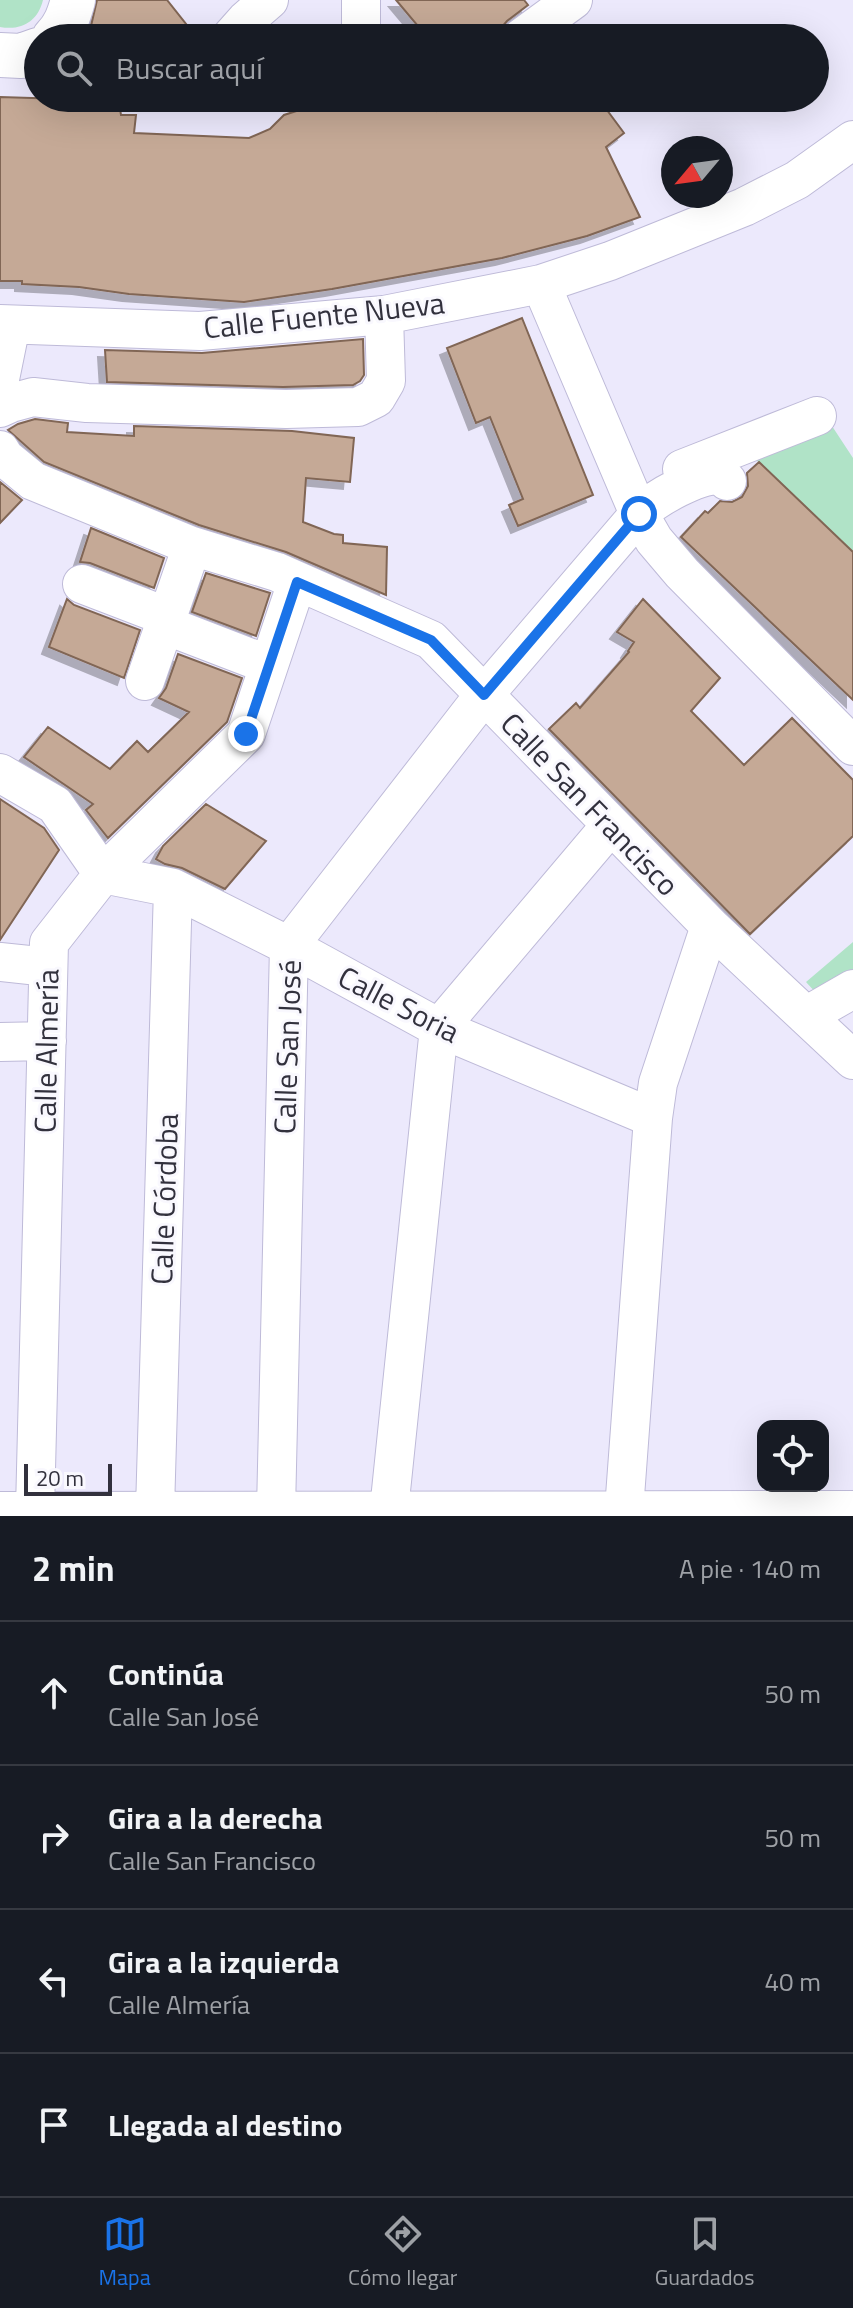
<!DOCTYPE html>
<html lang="es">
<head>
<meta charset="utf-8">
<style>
	:root { --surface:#171b24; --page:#242831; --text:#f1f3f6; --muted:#9ea1a6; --line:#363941; --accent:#1a73e8 }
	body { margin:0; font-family:"Titillium Web",sans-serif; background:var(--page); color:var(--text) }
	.controls { position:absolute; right:24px; bottom:24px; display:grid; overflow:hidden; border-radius:16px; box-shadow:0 8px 32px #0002 }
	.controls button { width:72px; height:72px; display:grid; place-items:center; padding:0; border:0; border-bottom:2px solid var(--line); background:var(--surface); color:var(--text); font:40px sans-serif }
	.compass { position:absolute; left:661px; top:136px; width:72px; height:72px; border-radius:50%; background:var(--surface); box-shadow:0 8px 32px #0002; rotate:241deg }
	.scale { position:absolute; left:24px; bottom:20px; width:88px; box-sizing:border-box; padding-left:8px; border:4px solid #32313d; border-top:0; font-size:22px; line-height:28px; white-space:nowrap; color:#32313d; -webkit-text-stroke:6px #f9f8fe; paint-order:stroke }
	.stop { position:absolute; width:24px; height:24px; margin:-18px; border:6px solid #1a73e8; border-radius:50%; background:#fff }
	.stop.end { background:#1a73e8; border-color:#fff; box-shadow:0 2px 8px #0008 }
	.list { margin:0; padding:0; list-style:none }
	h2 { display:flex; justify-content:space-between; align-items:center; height:104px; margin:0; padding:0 32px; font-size:34px }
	h2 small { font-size:26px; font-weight:400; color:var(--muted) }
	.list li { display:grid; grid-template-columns:52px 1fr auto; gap:24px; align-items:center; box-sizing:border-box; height:144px; padding:0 32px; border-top:2px solid var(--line) }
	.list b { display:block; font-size:30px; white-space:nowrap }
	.list p { margin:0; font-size:26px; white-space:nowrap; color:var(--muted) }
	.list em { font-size:26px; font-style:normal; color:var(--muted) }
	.icon { flex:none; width:44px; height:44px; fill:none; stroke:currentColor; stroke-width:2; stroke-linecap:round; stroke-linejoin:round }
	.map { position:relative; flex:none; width:853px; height:1516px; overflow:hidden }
	.search { position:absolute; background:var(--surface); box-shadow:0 8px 32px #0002; left:24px; right:24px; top:24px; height:88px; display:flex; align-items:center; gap:20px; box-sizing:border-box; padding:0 28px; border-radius:44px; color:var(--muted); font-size:30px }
	.sheet { height:680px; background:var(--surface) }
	nav { display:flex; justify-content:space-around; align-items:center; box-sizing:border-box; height:112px; border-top:2px solid var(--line); background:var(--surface); font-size:22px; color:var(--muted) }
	nav a { display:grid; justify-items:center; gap:4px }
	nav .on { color:var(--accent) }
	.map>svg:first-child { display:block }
	.green { fill:#b0e3c7 }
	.building { fill:#c5a996; stroke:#816655; stroke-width:2; filter:url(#shadow) }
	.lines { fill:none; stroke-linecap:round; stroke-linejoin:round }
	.minor-casing { stroke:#bebad8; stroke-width:40 }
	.major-casing { stroke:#bebad8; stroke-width:46 }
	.minor { stroke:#fff; stroke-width:38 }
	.major { stroke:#fff; stroke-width:44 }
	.route { stroke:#1a73e8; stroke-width:10 }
	.labels { text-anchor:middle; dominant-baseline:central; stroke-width:6; stroke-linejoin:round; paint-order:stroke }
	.street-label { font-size:30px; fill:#32313d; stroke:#f9f8fe }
</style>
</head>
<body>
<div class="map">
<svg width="853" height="1516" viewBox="0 0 853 1516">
	<defs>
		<filter id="shadow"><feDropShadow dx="-7" dy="7" stdDeviation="0" flood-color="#0004"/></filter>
	</defs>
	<rect width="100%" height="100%" fill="#ece9fc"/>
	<!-- green -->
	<path class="green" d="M 0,0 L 43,0 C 38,21 22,31 0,27 Z
		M 830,423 L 853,458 L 853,555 L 750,454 Z
		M 853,942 L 853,972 L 817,994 L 806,982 Z"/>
	<!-- building -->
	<path class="building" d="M 97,0 L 167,0 L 186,24 L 171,38 L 101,38 L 91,26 Z
		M 396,0 L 524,0 L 528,5 L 507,21 L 501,28 L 499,38 L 428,38 Z
		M 0,97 L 95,100 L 97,104 L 108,103 L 108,109 L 120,109 L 121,115 L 136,115 L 134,133 L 249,138 L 270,129 L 284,115 L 337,98 L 424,98 L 437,111 L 454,98 L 598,98 L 624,133 L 606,147 L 640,217 L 587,236 L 502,258 L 332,289 L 244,302 L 129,294 L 79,287 L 22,284 L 22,281 L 0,281 Z
		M 522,318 L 593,495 L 518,526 L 509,505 L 523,499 L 490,417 L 476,423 L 447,348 Z
		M 363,339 L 364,375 L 360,381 L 353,385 L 283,387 L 107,382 L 105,350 L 202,353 Z
		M 35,419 L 68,423 L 67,432 L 134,436 L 134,426 L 292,431 L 354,438 L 350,482 L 306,478 L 303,522 L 334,534 L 343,535 L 343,543 L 387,547 L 386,595 L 286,552 L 199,525 L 44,462 L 8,430 L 18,424 Z
		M 759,462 L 853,552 L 853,700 L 681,537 L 705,511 L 708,513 L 720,501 L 732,502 L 742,497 L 748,486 L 747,473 Z
		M 0,482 L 22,500 L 0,523 Z
		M 91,528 L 164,558 L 154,588 L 90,563 L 80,562 Z
		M 206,573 L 270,593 L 256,636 L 192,612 Z
		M 67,599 L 74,605 L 140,630 L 124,678 L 49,647 Z
		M 643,599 L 720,678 L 691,711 L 744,765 L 792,718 L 853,780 L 853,836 L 750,934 L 549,729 L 576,703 L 580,708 L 629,652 L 628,651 L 634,642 L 617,632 Z
		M 178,654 L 242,678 L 227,722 L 108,838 L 86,810 L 93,804 L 24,757 L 48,727 L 110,769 L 137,741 L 148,752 L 189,712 L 159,698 L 166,688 Z
		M 0,799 L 44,828 L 59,850 L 0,940 Z
		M 206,804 L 266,841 L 225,889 L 182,868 L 165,864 L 156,859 L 163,846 Z"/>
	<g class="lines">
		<!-- minor casing -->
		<g class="minor-casing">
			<path id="minor" d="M 230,38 L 246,20 L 269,0
				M 361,38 L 361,0
				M 521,38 L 573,0
				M 541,284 L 639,514 L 654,540 L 682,573 L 853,746
				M 0,324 L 200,331 L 384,315 L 541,284 L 610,261 L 744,207 L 797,180 L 853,140
				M 0,379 L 11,325
				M 0,408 L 11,403 L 33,397 L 87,403 L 286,409 L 358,407 L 376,398 L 386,381 L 384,315
				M 0,450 L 5,458 L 33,481 L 192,546 L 277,572 L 431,640 L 710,926 L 853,1060
				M 682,469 L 817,416
				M 82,584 L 168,617
				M 165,625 L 269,665
				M 145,681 L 192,546
				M 0,773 L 55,805 L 103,874 L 173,888 L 289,946 L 439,1028 L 653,1118
				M 0,962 L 48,967
				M 806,1016 L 853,989
				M 0,1042 L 47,1041
				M 35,1510 L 49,943 L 103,874 L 246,734 L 297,582
				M 155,1510 L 173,888
				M 276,1510 L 289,946 L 484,695 L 639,514 C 655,498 698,474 721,475 L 727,481
				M 389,1510 L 439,1028 L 611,825
				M 624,1510 L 653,1118 L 658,1083 L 710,926
				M 0,1511 L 853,1510"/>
		</g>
		<!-- major casing -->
		<g class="major-casing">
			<path id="major" d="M 54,38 C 65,27 69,15 73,0
				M 0,55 L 21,56 L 38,50"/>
		</g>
		<!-- minor -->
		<use href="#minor" class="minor"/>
		<!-- major -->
		<use href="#major" class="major"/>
	</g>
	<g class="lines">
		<!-- route -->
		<path class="route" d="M 246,734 L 297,582 L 431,640 L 484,695 L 639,514"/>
	</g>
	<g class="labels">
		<!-- street labels -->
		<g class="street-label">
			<text transform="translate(324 315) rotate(-6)">Calle Fuente Nueva</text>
			<text transform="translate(590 804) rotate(46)">Calle San Francisco</text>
			<text transform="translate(399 1004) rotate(27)">Calle Soria</text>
			<text transform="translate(287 1047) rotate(-88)">Calle San José</text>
			<text transform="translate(46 1051) rotate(-89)">Calle Almería</text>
			<text transform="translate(164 1199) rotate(-88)">Calle Córdoba</text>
		</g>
	</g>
</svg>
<div class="controls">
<button><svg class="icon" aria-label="locate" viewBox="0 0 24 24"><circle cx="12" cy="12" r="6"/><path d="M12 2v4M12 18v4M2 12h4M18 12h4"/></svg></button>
</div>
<svg class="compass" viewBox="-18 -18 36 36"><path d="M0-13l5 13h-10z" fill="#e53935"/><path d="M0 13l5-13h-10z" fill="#9ea1a6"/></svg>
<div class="scale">20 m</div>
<div class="stop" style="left:639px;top:514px"></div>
<div class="stop end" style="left:246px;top:734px"></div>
<div class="search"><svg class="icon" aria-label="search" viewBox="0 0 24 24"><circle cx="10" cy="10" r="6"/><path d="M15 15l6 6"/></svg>Buscar aquí</div>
</div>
<section class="sheet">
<h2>2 min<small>A pie · 140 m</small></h2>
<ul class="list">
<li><svg class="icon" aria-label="ahead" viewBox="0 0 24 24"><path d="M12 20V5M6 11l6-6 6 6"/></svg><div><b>Continúa</b><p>Calle San José</p></div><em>50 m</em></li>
<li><svg class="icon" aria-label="right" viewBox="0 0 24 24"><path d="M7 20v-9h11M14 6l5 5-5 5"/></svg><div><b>Gira a la derecha</b><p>Calle San Francisco</p></div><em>50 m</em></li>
<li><svg class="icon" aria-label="left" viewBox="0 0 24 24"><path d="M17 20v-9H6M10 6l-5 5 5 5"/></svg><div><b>Gira a la izquierda</b><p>Calle Almería</p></div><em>40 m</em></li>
<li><svg class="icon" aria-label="arrive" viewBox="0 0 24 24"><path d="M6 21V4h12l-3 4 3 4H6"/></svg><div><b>Llegada al destino</b></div></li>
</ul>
</section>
<nav>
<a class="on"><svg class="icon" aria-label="map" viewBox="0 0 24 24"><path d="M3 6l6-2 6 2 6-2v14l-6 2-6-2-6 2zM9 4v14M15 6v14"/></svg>Mapa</a>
<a><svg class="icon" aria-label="directions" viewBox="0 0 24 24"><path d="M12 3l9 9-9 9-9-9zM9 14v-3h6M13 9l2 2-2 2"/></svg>Cómo llegar</a>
<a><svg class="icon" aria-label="saved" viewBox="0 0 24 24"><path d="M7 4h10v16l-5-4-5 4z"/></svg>Guardados</a>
</nav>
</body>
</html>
